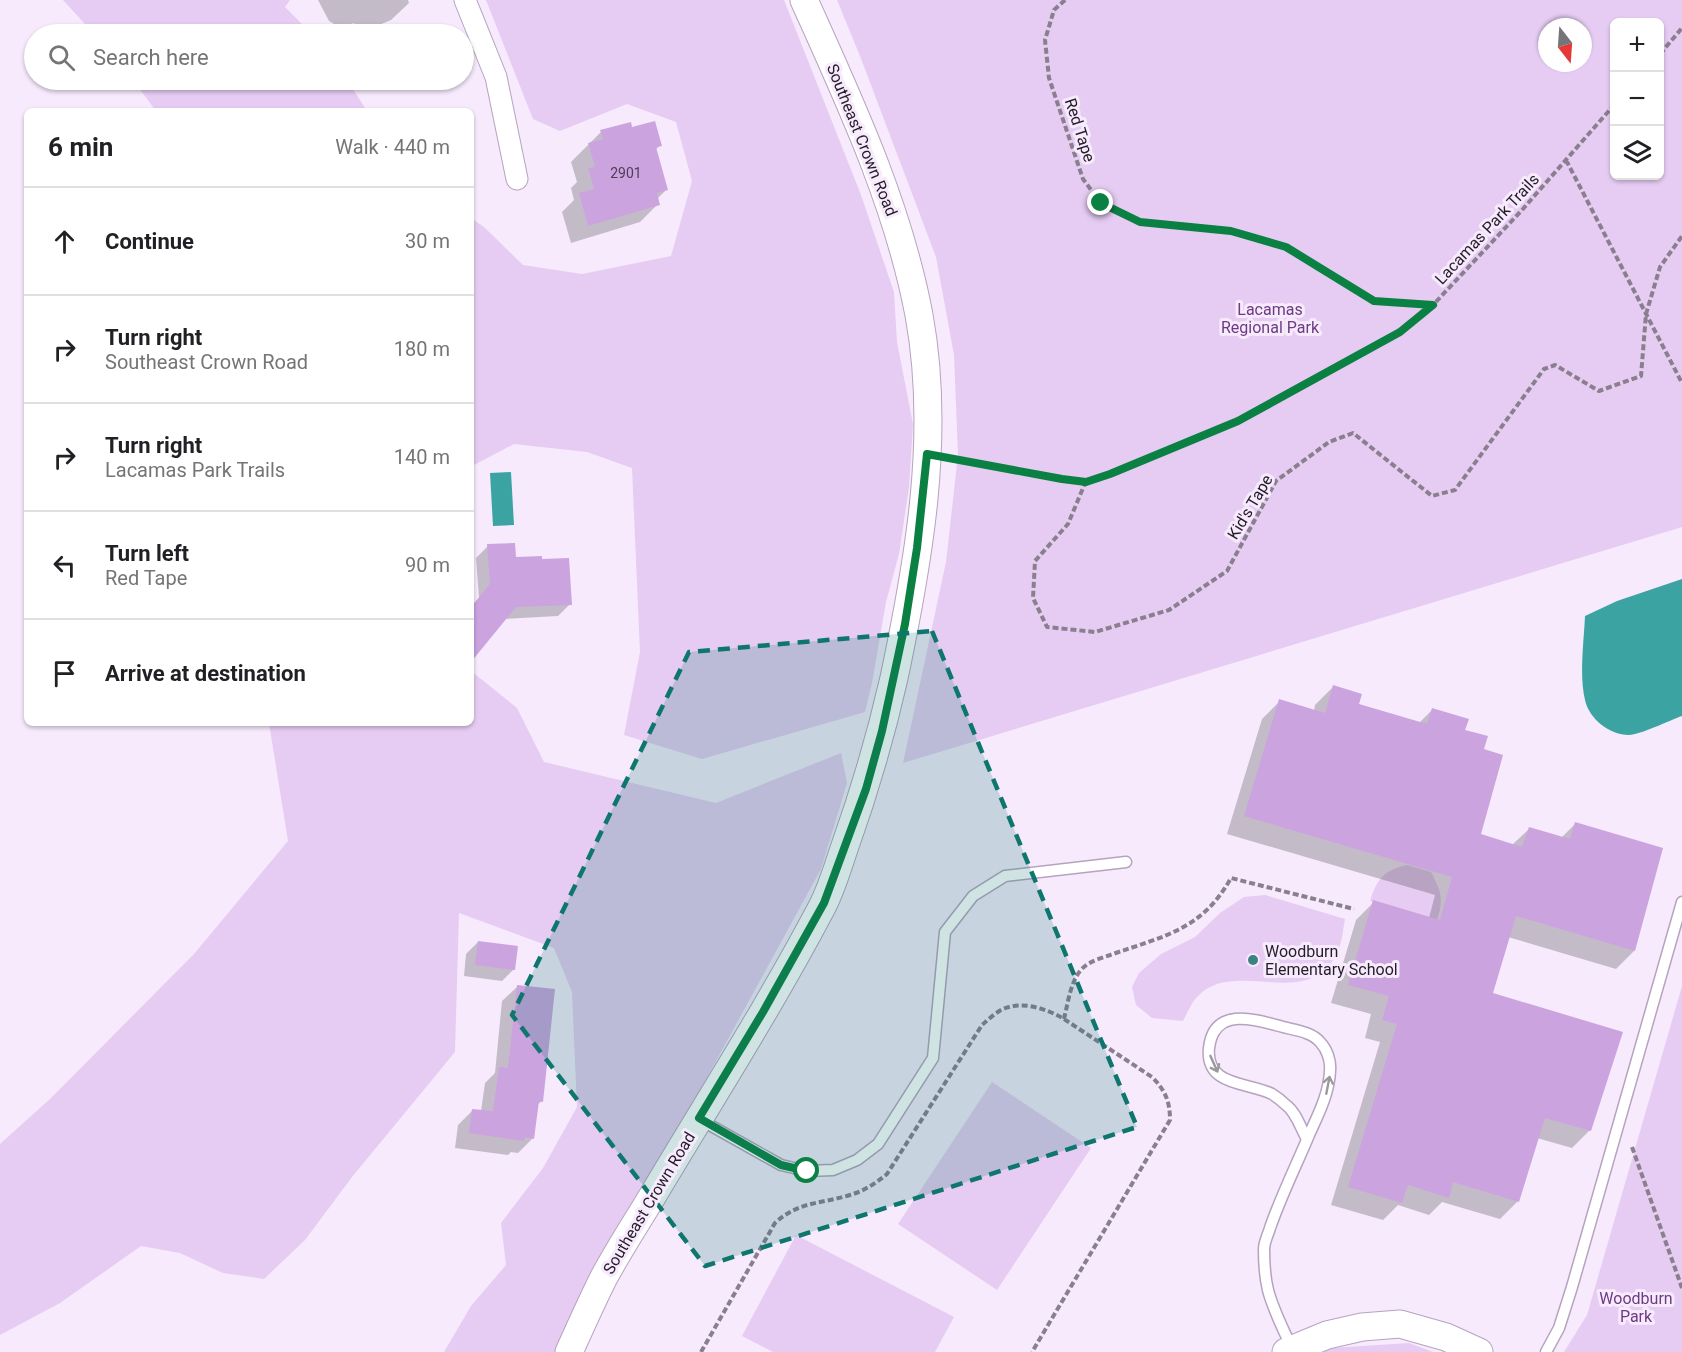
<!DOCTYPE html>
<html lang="en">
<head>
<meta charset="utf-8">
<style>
	:root { --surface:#fff; --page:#f2f2f2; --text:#202124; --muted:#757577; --line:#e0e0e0 }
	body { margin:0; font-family:Roboto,sans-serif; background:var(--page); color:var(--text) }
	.controls { position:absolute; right:18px; top:18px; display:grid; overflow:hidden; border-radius:9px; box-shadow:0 2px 4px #0004 }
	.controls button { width:54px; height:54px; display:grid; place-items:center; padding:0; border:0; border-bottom:2px solid var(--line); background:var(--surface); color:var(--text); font:30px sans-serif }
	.compass { position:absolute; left:1538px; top:18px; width:54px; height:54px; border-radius:50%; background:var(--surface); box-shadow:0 2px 4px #0004; rotate:163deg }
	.stop { position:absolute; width:18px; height:18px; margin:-14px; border:4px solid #0b8043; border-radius:50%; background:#fff }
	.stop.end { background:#0b8043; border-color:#fff; box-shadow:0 2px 6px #0008 }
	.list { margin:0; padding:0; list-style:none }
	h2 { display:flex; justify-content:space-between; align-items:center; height:78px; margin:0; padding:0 24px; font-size:26px }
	h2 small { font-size:20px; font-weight:400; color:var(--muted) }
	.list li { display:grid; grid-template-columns:39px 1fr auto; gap:18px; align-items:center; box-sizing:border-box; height:108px; padding:0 24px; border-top:2px solid var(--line) }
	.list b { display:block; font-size:22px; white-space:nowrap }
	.list p { margin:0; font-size:20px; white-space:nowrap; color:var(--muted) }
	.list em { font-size:20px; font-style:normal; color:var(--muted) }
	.icon { flex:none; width:33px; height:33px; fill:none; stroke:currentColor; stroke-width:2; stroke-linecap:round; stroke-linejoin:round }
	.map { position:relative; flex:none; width:1682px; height:1352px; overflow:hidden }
	.search { position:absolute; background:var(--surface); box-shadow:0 2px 4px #0004; left:24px; top:24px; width:450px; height:66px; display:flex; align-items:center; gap:15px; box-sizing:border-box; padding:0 21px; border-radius:33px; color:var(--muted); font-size:22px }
	.panel { position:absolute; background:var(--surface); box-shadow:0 2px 4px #0004; left:24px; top:108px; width:450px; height:618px; border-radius:9px }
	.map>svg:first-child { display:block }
	.green { fill:#e6ccf3; fill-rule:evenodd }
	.water { fill:#3ba4a3 }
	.shadow { fill:#0003 }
	.building { fill:#cba3df }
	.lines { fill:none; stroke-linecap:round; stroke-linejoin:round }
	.service-casing { stroke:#b6a3bf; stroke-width:13 }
	.minor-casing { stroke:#b6a3bf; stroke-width:23 }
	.tertiary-casing { stroke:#b6a3bf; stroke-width:29 }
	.path { stroke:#897f8e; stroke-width:4; stroke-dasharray:6 3; stroke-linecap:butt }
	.service { stroke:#fff; stroke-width:10 }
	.minor { stroke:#fff; stroke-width:21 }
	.tertiary { stroke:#fff; stroke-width:27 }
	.oneway { stroke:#9c999e }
	.route { stroke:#0b8043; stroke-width:8 }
	.marked { fill:#0f766e; fill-opacity:0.2; stroke:#0f766e; stroke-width:4.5; stroke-dasharray:12 8; stroke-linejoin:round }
	.poi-dot { fill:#3b8383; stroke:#f6eafc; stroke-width:2 }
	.labels { text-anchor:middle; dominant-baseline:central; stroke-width:6; stroke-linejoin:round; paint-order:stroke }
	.number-label { font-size:14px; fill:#4e3e56 }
	.street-label { font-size:16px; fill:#241d28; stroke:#f6eafc }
	.park-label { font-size:16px; fill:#6d3b83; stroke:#f6eafc }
	.poi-label { font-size:16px; fill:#241d28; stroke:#f6eafc; text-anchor:start }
</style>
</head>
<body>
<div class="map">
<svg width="1682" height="1352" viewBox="0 0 1682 1352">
	<rect width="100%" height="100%" fill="#f6eafc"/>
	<!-- green -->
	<path class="green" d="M 63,0 L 290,0 L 285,7 L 312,34 L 94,34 Z
		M 486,0 L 784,0 L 861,195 L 894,292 L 897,342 L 913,424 L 909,487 L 899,554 L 886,602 L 872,683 L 865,712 L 702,759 L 624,735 L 640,652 L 632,468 L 587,452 L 514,444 L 474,465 L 471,489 L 471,218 L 484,227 L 523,265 L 582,274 L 671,256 L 692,181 L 676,122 L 627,104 L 560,131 L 533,119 Z
		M 837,0 L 1682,0 L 1682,527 L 903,763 L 946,562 L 958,455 L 954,355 L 936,257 L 860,56 ZM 1660,22 L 1660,176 L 1614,176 L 1614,22 ZM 1547,27 L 1583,27 L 1583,63 L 1547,63 Z
		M 133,80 L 347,80 L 367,111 L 156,111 Z
		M 471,671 L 517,708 L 544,762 L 716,803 L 841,753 L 847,783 L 821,869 L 557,1352 L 444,1352 L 471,1306 L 506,1265 L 501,1223 L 543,1168 L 577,1107 L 572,992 L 554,948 L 459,913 L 455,1052 L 352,1177 L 305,1240 L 264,1279 L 223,1273 L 180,1253 L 141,1246 L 60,1303 L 0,1335 L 0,1144 L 51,1098 L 194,954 L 288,841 L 269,723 L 471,723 Z
		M 1407,865 L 1431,872 C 1441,891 1444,899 1437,920 L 1370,901 C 1377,879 1384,870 1407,865 Z
		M 1265,895 L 1345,919 C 1343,929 1342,942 1338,951 C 1310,1014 1235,956 1197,997 C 1191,1003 1187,1014 1183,1021 L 1152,1018 L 1136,1005 L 1132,987 L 1139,973 L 1161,954 L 1195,937 L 1220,913 L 1244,897 Z
		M 1682,986 L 1682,1352 L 1564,1352 L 1587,1315 Z
		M 992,1082 L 1091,1148 L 997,1290 L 898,1224 Z
		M 796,1235 L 954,1317 L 935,1352 L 773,1352 L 742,1336 Z
		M 1409,1343 L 1433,1352 L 1323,1352 L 1332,1348 Z"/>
	<!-- water -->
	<path class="water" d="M 511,472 L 514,525 L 493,526 L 490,473 Z
		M 1682,579 L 1682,716 C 1670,720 1640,735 1629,735 C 1610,735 1589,719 1585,700 C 1579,676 1584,640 1585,616 L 1617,601 Z"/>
	<!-- shadow -->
	<path class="shadow" d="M 318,0 L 408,0 L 409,3 L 391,20 L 358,34 L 354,23 L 337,30 L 334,24 L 329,21 Z
		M 631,129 L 661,145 L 655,150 L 666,190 L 657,199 L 658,204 L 640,222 L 571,243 L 562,212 L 574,200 L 571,188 L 577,182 L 571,162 L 601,132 Z
		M 488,546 L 514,559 L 570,604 L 558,616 L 505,619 L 471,658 L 471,607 L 479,598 L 476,558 Z
		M 1333,687 L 1358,705 L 1419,723 L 1432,710 L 1464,731 L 1482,750 L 1479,836 L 1512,845 L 1529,829 L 1561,838 L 1575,824 L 1634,951 L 1616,969 L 1508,937 L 1491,994 L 1590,1130 L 1572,1148 L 1537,1138 L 1518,1201 L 1500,1219 L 1442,1202 L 1429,1215 L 1398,1205 L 1383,1220 L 1331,1205 L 1380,1042 L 1365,1038 L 1371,1014 L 1331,1003 L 1356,920 L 1374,902 L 1429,918 L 1435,895 L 1227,834 L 1262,719 L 1280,701 L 1314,711 L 1315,705 Z
		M 478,942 L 514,969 L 502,981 L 464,976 L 466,954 Z
		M 517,987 L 542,1101 L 537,1105 L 533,1138 L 518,1153 L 511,1152 L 508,1155 L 455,1148 L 458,1125 L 473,1110 L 481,1111 L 485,1083 L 495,1073 L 502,1001 Z"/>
	<!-- building -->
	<path class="building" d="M 655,121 L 662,146 L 656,147 L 668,190 L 657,193 L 660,205 L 588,226 L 579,193 L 594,189 L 588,168 L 595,167 L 588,143 L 603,139 L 600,130 L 631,122 L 632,127 Z
		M 515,543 L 516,557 L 542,556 L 542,559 L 569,558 L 572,605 L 516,607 L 471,662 L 471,607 L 490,584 L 487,544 Z
		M 1333,685 L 1362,694 L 1359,704 L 1427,724 L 1432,708 L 1469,719 L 1465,730 L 1488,736 L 1484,749 L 1503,755 L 1481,834 L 1522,847 L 1529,827 L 1570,839 L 1575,822 L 1663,848 L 1635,951 L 1516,916 L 1493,993 L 1623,1032 L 1591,1131 L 1545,1118 L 1519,1202 L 1453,1182 L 1449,1198 L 1408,1185 L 1402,1203 L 1348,1187 L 1397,1024 L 1382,1020 L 1389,996 L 1348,985 L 1373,900 L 1440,920 L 1452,877 L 1244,816 L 1279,699 L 1325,713 Z
		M 478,941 L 518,946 L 515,970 L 475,965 Z
		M 517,985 L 555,989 L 543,1102 L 539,1101 L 534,1139 L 525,1137 L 524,1141 L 469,1133 L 472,1109 L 493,1111 L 499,1067 L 508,1068 Z"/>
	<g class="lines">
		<!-- service casing -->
		<g class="service-casing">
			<path id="service" d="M 699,1119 L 781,1165 L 807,1171 L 833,1170 L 857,1160 L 878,1144 L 933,1058 L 945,932 L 973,896 L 1005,876 L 1126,862
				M 1292,1349 C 1284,1330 1273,1310 1268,1290 C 1265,1278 1264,1262 1264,1249 C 1264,1242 1268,1235 1270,1228 C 1281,1196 1296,1166 1309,1135 C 1318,1115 1329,1094 1330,1071 C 1331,1061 1327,1049 1320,1042 C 1312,1032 1295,1030 1283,1027 C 1257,1020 1214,1005 1209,1048 C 1205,1087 1249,1082 1272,1094 C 1277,1097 1282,1101 1286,1105 C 1296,1112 1301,1129 1307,1139
				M 1546,1352 L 1559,1328 L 1572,1287 L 1682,902"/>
		</g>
		<!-- minor casing -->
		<g class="minor-casing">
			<path id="minor" d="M 465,0 L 496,77 L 517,179"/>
		</g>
		<!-- tertiary casing -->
		<g class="tertiary-casing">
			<path id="tertiary" d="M 569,1352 C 580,1328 591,1303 603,1279 C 620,1247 641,1216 659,1185 C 714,1093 772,1002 822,907 C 832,888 838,866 845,846 C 865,790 881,735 894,678 C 919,560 941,435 919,315 C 898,204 850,102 804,0
				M 1286,1352 L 1327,1335 L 1362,1327 L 1400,1324 L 1446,1337 L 1479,1352"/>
		</g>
		<!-- path -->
		<path class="path" d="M 1065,0 L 1054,10 L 1045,40 L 1049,78 L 1083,179 L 1101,203 L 1140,222 L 1231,231 L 1286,247 L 1374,301 L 1432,305
			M 1660,54 L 1682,28
			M 1566,160 L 1682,383
			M 952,459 L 1062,479 L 1086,481 L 1110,474 L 1238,421 L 1399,332 L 1433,305 L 1522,210 L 1614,105
			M 1086,481 L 1068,524 L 1035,561 L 1033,598 L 1047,627 L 1095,632 L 1169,610 L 1227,571 L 1276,481 L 1329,442 L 1353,433 L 1432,496 L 1455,490 L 1544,369 L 1555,365 L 1599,391 L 1641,376 L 1646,314 L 1660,267 L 1682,236
			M 1064,1019 C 1068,1003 1070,984 1080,971 C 1088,961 1102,958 1113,954 C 1164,936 1202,930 1231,878 L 1354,909
			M 1632,1147 L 1682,1288
			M 701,1352 L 775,1223 C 799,1201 821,1204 850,1195 C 864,1191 876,1183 887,1174 L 982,1025 C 990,1018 999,1009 1009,1007 C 1027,1002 1049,1010 1064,1019 L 1152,1077 C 1165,1090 1170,1101 1170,1120 L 1032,1352"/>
		<!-- service -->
		<use href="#service" class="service"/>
		<!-- minor -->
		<use href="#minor" class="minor"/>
		<!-- tertiary -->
		<use href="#tertiary" class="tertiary"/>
	</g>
	<!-- one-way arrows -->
	<defs><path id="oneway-shaft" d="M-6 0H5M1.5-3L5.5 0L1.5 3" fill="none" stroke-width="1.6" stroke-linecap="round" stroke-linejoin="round" transform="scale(1.5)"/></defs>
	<g class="oneway">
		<use href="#oneway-shaft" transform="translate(1214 1064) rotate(66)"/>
		<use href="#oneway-shaft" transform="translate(1328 1085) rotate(-79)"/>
	</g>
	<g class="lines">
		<!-- route -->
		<path class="route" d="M 807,1171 L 781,1165 L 699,1118 L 763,1012 L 824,903 L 866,789 L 882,731 L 905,624 L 917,548 L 927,454 L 1062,479 L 1086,482 L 1110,474 L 1238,421 L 1400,332 L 1433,305 L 1374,301 L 1286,247 L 1231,231 L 1140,222 L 1101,203"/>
	</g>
	<!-- marked area -->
	<path class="marked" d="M 932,631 L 1137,1127 L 705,1266 L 512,1015 L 689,652 Z"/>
	<!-- markers -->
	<circle class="poi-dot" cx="1253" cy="960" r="6"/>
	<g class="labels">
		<!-- number labels -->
		<g class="number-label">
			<text x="626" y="173">2901</text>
		</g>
		<!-- street labels -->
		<g class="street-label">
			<text transform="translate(1080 130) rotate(72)">Red Tape</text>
			<text transform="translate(862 140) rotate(68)">Southeast Crown Road</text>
			<text transform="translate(1487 229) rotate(-47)">Lacamas Park Trails</text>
			<text transform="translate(1250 507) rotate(-59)">Kid's Tape</text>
			<text transform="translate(649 1203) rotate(-59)">Southeast Crown Road</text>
		</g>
		<!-- park labels -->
		<g class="park-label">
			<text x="1270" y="309">Lacamas<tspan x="1270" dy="18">Regional Park</tspan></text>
			<text x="1636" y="1298">Woodburn<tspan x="1636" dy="18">Park</tspan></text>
		</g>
		<!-- poi labels -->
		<g class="poi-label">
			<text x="1265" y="951">Woodburn<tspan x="1265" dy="18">Elementary School</tspan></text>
		</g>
	</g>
</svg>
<div class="controls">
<button>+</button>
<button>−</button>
<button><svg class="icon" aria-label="layers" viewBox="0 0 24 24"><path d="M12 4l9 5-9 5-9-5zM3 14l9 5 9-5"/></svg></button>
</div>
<svg class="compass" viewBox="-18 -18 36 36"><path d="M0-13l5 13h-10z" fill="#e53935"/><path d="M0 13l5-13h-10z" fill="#757577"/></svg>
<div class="stop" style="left:807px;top:1171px"></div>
<div class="stop end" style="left:1101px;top:203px"></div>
<div class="search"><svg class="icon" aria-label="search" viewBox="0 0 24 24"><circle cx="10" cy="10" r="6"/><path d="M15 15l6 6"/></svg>Search here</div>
<section class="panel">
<h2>6 min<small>Walk · 440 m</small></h2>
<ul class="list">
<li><svg class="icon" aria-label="ahead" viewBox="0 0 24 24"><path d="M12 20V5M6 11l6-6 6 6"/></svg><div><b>Continue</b></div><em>30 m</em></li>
<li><svg class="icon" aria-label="right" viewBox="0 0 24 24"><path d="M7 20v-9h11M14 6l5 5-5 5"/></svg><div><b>Turn right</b><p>Southeast Crown Road</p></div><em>180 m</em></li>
<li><svg class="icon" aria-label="right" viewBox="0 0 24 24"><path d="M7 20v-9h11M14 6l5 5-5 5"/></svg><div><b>Turn right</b><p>Lacamas Park Trails</p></div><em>140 m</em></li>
<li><svg class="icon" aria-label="left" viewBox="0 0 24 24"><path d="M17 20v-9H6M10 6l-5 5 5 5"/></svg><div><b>Turn left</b><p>Red Tape</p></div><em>90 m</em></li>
<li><svg class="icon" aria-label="arrive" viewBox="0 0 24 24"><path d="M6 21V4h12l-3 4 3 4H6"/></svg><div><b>Arrive at destination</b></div></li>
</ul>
</section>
</div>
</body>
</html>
